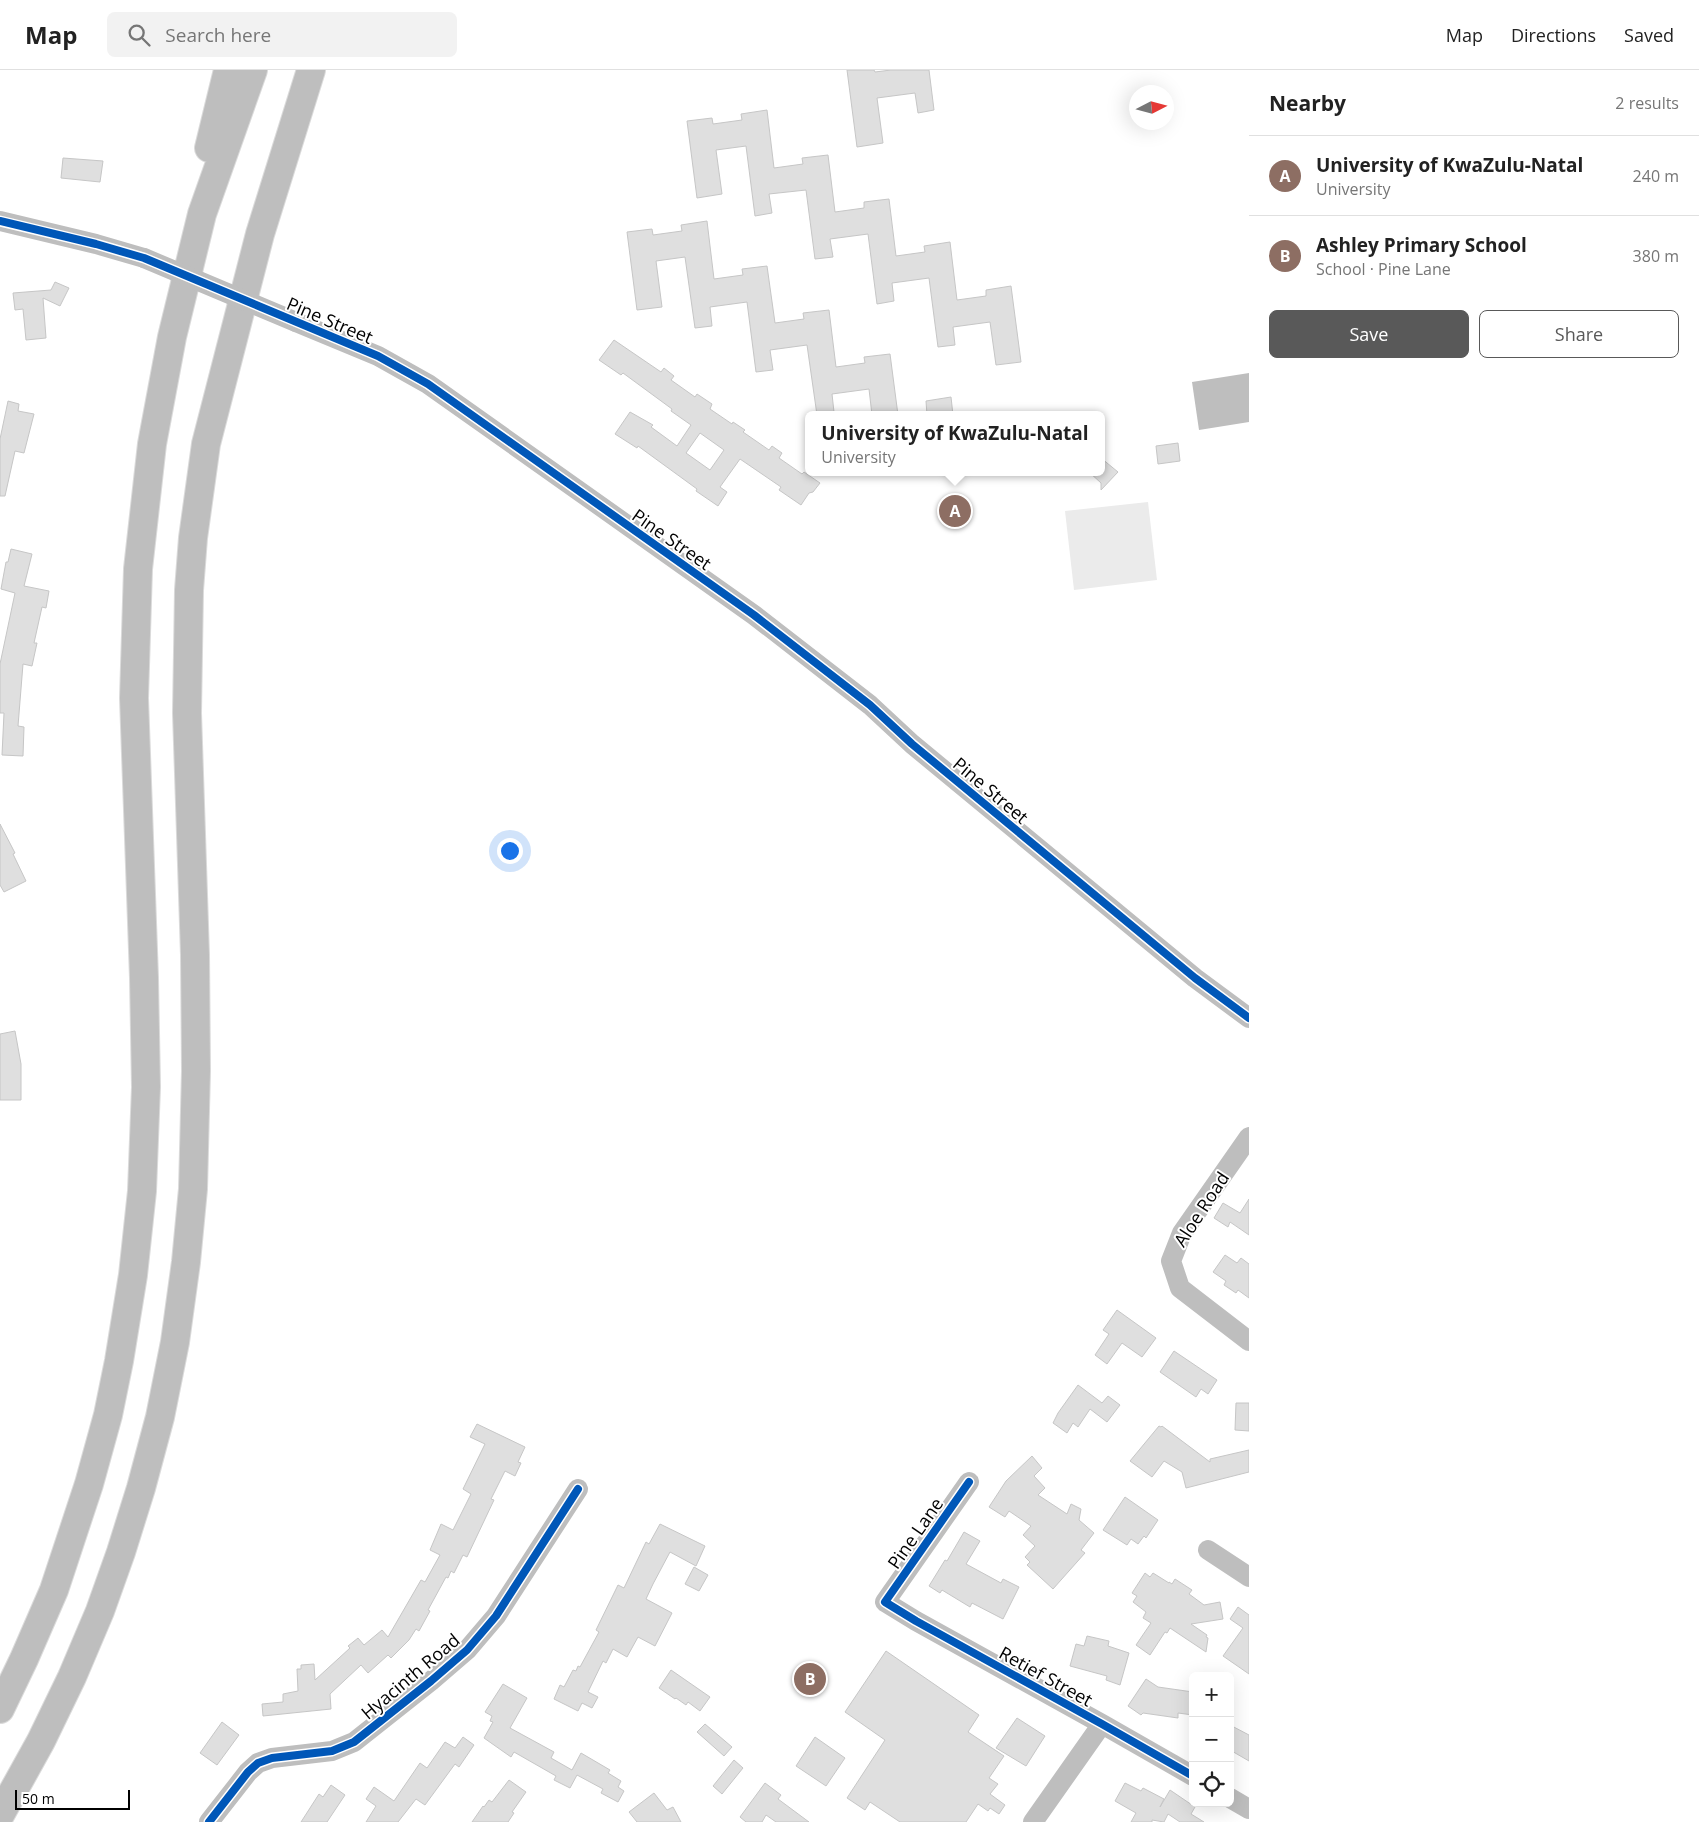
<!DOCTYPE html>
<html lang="en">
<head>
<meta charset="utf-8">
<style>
	:root { --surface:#fff; --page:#f2f2f2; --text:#222; --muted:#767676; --line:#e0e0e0; --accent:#595959 }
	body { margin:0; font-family:"Open Sans",sans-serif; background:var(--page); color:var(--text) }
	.controls { position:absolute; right:15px; bottom:15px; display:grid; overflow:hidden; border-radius:8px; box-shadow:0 5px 20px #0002 }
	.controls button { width:45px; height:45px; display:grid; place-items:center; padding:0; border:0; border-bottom:1px solid var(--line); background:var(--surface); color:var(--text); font:25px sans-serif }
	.compass { position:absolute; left:1129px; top:15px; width:45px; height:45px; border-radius:50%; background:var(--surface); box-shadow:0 5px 20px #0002; rotate:84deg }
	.scale { position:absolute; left:15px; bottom:12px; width:115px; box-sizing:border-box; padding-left:5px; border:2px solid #000; border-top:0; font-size:14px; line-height:18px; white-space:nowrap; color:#000; -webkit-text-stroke:4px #fff; paint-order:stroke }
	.you { position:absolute; left:509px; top:780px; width:18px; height:18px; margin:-12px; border:4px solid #fff; border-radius:50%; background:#1a73e8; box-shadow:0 0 0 8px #1a73e833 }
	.badge { display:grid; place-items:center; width:32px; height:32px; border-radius:50%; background:var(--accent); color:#fff; font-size:16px; font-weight:700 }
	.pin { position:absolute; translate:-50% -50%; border:2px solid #fff; box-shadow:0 1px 5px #0006 }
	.popup { position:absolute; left:805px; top:341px; width:300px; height:65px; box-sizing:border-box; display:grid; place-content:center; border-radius:8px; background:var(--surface); filter:drop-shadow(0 1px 4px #0005); font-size:16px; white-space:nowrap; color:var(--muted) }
	.popup b { font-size:19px; color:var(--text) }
	.popup::after { content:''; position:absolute; left:50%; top:100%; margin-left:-10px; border:10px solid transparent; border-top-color:var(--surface) }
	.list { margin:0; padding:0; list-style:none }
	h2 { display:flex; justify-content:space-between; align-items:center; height:65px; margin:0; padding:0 20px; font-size:21px }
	h2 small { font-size:16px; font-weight:400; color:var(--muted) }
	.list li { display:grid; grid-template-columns:32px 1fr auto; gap:15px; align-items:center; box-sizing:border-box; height:80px; padding:0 20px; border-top:1px solid var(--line) }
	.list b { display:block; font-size:19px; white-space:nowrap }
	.list p { margin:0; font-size:16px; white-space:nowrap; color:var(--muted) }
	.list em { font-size:16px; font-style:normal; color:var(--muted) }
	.actions { display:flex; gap:10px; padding:15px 20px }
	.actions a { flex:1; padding:11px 0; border:1px solid var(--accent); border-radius:8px; text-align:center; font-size:18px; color:var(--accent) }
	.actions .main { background:var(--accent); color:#fff }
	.icon { flex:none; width:28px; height:28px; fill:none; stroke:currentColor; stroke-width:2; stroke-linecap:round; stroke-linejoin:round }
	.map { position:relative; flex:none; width:1249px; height:1752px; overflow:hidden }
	header { display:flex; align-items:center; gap:30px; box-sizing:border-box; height:70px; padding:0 25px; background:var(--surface); border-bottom:1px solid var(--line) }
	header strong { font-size:24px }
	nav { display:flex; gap:28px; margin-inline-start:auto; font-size:18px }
	.search { width:350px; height:45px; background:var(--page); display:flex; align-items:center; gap:12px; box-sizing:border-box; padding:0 18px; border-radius:8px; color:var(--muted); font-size:19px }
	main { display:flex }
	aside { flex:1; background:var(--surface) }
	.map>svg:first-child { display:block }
	.green { fill:#ebebeb }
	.water { fill:#bebebe }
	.building { fill:#dfdfdf; stroke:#c6c6c6; fill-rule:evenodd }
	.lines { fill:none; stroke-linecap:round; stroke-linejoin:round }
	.highway-casing { stroke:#dbdbdb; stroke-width:30 }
	.minor { stroke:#bebebe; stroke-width:20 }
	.highway { stroke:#bebebe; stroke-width:28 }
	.minor-bridge { stroke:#bebebe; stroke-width:20 }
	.cycleway-casing { stroke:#fff; stroke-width:11 }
	.cycleway { stroke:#0057b8; stroke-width:8 }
	.labels { text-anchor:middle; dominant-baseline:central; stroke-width:4; stroke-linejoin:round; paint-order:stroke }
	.street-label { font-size:18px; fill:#000; stroke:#fff }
</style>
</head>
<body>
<header>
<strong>Map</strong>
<div class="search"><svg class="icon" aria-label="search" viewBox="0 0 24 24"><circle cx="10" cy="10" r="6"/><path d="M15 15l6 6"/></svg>Search here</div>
<nav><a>Map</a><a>Directions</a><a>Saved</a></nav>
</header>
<main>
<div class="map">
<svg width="1249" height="1752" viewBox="0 0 1249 1752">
	<rect width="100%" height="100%" fill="#fff"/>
	<!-- green -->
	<path class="green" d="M 1148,432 L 1157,510 L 1074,520 L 1065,441 Z"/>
	<!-- water -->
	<path class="water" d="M 1249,303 L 1249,352 L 1199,360 L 1192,312 Z"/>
	<!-- building -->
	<path class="building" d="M 847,0 L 874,0 L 875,2 L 891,0 L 929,0 L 934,40 L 918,43 L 915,23 L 877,28 L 883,73 L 857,77 Z
		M 767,40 L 774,98 L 803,94 L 802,88 L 828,85 L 835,142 L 864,138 L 864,132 L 889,129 L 896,186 L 925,182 L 924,176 L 950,172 L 957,230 L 986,226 L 986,220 L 1011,216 L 1021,292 L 996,295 L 990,252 L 953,257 L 955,275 L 938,277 L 929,208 L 892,213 L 894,231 L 877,234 L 868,164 L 830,169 L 833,187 L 815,189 L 806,120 L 769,124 L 772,143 L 755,146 L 746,76 L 716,80 L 722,124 L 697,128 L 687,51 L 712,48 L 713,54 L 742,50 L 741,44 Z
		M 63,88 L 103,91 L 100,112 L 61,108 Z
		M 707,151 L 714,209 L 743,205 L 742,199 L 767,196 L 775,253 L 804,249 L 803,243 L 829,240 L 836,297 L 865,293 L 864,287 L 890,284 L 898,345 L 872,345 L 869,319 L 832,324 L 834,342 L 817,345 L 807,275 L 770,280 L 773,300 L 756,302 L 747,232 L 710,237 L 712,256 L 695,258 L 685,187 L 656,191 L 662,237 L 637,240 L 627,162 L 652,159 L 653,165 L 682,161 L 681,155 Z
		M 55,212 L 69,218 L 60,236 L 43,228 L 46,268 L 26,270 L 23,239 L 15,240 L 13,223 L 51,220 Z
		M 614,270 L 661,302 L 664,298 L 674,306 L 671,310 L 695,327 L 697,324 L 712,334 L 710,339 L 732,354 L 733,352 L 745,360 L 743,362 L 769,380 L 772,376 L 782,383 L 779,388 L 802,404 L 804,402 L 820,413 L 813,422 L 809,423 L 801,435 L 779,420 L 781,417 L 740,389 L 720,417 L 727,422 L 718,436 L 696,421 L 697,419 L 638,376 L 637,378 L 615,364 L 630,342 L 653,355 L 651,357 L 677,376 L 691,355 L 671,341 L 672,339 L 623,303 L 621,305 L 599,290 ZM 700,363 L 724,380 L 710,400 L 686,383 Z
		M 951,327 L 953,345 L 927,345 L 926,331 Z
		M 8,331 L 19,334 L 18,341 L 34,344 L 24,383 L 15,381 L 5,426 L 0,426 L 0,369 Z
		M 1178,373 L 1180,391 L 1158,394 L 1156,376 Z
		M 1101,388 L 1118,402 L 1101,420 L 1101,413 L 1089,402 L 1101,402 Z
		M 11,479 L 32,484 L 24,516 L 49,521 L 46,538 L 42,537 L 34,573 L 37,573 L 32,596 L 23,594 L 18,656 L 24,657 L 23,686 L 2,685 L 4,643 L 0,643 L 0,594 L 15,523 L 1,519 L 6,492 L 8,492 Z
		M 0,754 L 15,783 L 13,784 L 26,811 L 4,822 L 0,815 Z
		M 15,961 L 21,994 L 21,1030 L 0,1030 L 0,964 Z
		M 1249,1129 L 1249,1165 L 1230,1152 L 1228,1157 L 1214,1148 L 1223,1133 L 1240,1143 Z
		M 1225,1185 L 1237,1193 L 1241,1188 L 1249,1194 L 1249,1228 L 1238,1220 L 1236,1223 L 1224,1215 L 1226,1211 L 1213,1202 Z
		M 1117,1240 L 1156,1268 L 1142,1287 L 1122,1273 L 1107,1294 L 1095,1285 L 1109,1264 L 1103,1260 Z
		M 1174,1281 L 1217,1310 L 1208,1324 L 1201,1319 L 1196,1327 L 1160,1302 Z
		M 1078,1315 L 1102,1333 L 1108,1326 L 1120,1335 L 1107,1352 L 1090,1339 L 1078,1357 L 1073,1353 L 1067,1363 L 1053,1353 L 1058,1343 Z
		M 1236,1333 L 1249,1333 L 1249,1361 L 1235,1360 Z
		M 477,1354 L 525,1377 L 518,1392 L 521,1393 L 515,1406 L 505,1401 L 491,1429 L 494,1430 L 467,1487 L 463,1485 L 454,1503 L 451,1501 L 448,1508 L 446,1507 L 428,1540 L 430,1541 L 419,1561 L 416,1559 L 409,1570 L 391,1588 L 388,1585 L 368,1603 L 361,1595 L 330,1624 L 331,1639 L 263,1646 L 262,1634 L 283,1632 L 283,1624 L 298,1621 L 297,1599 L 301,1599 L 301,1595 L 314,1594 L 315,1610 L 350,1578 L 348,1576 L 358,1568 L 364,1575 L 382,1560 L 388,1567 L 421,1510 L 425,1512 L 440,1485 L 430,1480 L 441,1454 L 453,1460 L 471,1424 L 463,1419 L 485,1374 L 470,1367 Z
		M 1159,1356 L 1161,1357 L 1162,1356 L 1210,1392 L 1210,1389 L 1249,1380 L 1249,1402 L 1186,1418 L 1182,1402 L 1164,1391 L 1152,1407 L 1130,1391 Z
		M 1032,1386 L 1042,1398 L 1034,1406 L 1045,1418 L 1038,1425 L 1067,1444 L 1071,1434 L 1081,1439 L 1079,1450 L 1094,1463 L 1081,1480 L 1085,1483 L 1053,1519 L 1027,1495 L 1030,1492 L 1025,1487 L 1035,1476 L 1023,1465 L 1031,1456 L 1009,1441 L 1005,1447 L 989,1437 L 1006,1411 Z
		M 1125,1427 L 1158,1450 L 1146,1468 L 1144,1466 L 1138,1474 L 1131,1469 L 1127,1475 L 1103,1460 Z
		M 660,1454 L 705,1476 L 696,1496 L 670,1482 L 653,1514 L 646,1529 L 672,1543 L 655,1576 L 638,1567 L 627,1587 L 613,1579 L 606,1593 L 603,1591 L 588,1622 L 598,1627 L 592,1638 L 582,1633 L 578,1641 L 554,1629 L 560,1615 L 564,1617 L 573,1600 L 576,1601 L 578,1596 L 580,1597 L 599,1562 L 596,1560 L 618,1515 L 624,1518 L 646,1472 L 649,1474 Z
		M 964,1462 L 980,1471 L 966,1494 L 1001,1513 L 1003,1509 L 1019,1517 L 1003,1549 L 972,1533 L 970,1537 L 942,1520 L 940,1523 L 929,1516 L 945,1490 L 947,1491 Z
		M 694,1497 L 708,1505 L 699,1521 L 685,1514 Z
		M 1145,1503 L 1150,1507 L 1153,1503 L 1169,1513 L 1169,1512 L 1172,1514 L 1175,1509 L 1192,1520 L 1189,1524 L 1204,1535 L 1220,1532 L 1223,1549 L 1191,1554 L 1207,1565 L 1206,1567 L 1208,1568 L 1206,1582 L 1170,1558 L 1167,1563 L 1165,1562 L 1150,1585 L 1136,1575 L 1151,1553 L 1143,1548 L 1146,1542 L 1133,1532 L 1137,1526 L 1132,1523 Z
		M 1238,1537 L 1249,1545 L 1249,1604 L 1223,1586 L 1243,1558 L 1230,1549 Z
		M 1087,1566 L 1109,1571 L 1108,1576 L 1129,1583 L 1120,1615 L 1106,1610 L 1107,1606 L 1070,1596 L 1076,1574 L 1084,1576 Z
		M 886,1581 L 979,1645 L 968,1662 L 1004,1686 L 989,1708 L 998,1714 L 990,1724 L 1005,1735 L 999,1744 L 990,1738 L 988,1741 L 978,1734 L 966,1752 L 900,1752 L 870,1732 L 865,1740 L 847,1728 L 885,1670 L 845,1642 Z
		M 671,1600 L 710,1627 L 700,1641 L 688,1632 L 686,1635 L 676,1628 L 675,1629 L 659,1618 Z
		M 1146,1609 L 1158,1617 L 1193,1622 L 1193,1645 L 1178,1643 L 1178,1648 L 1143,1643 L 1141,1645 L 1128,1636 Z
		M 503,1614 L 527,1628 L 510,1658 L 554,1682 L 551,1688 L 572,1700 L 581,1683 L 610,1700 L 608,1703 L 621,1711 L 618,1717 L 624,1721 L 618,1732 L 601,1723 L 603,1719 L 577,1705 L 570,1718 L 554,1710 L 556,1706 L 514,1682 L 511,1687 L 484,1668 L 493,1652 L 490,1651 L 492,1646 L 485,1642 Z
		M 1017,1648 L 1045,1666 L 1026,1696 L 996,1678 Z
		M 222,1652 L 239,1665 L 217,1695 L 200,1683 Z
		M 705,1654 L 732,1677 L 724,1686 L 697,1662 Z
		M 1230,1655 L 1249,1665 L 1249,1691 L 1230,1680 Z
		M 463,1667 L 474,1675 L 459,1697 L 455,1694 L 425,1735 L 416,1729 L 398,1752 L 366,1752 L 376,1736 L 366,1729 L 374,1717 L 394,1731 L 420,1693 L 427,1698 L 445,1672 L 455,1678 Z
		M 815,1667 L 845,1688 L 826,1716 L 796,1696 Z
		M 734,1690 L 743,1698 L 722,1724 L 713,1716 Z
		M 509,1710 L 526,1722 L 512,1742 L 514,1743 L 508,1752 L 472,1752 L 483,1736 L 484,1737 L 489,1730 L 492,1732 Z
		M 765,1713 L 781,1725 L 778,1729 L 809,1752 L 776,1752 L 766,1745 L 762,1752 L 746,1752 L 740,1747 Z
		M 1125,1713 L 1141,1721 L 1143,1718 L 1164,1729 L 1160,1737 L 1170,1720 L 1195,1737 L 1191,1744 L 1204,1752 L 1180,1752 L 1168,1744 L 1164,1752 L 1152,1750 L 1152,1752 L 1131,1752 L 1136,1743 L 1115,1731 Z
		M 331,1715 L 345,1725 L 327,1752 L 301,1752 L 319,1724 L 323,1727 Z
		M 654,1723 L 667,1740 L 673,1737 L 681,1752 L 637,1752 L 629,1742 Z"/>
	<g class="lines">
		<!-- highway casing -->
		<g class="highway-casing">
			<path id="highway" d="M 209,78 L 228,0
				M 0,1639 L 24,1589 L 54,1520 L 89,1414 L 108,1345 L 119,1291 L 133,1205 L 142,1121 L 146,1017 L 144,908 L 134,628 L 138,499 L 152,374 L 172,267 L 202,144 L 253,0
				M 0,1745 L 41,1671 L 72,1607 L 100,1541 L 121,1482 L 141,1418 L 160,1347 L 175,1272 L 186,1192 L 193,1119 L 196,1001 L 195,885 L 187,643 L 189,520 L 193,468 L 206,374 L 260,164 L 311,0"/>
		</g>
		<!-- minor -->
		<path class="minor" d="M 0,151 L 96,174 L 144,188
			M 296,252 L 378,286 L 428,314 L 754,545 L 870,635 L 912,674 L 1195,908 L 1249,948
			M 1249,1067 L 1182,1163 L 1171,1191 L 1180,1218 L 1249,1271
			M 969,1412 L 885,1532 L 916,1551 L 1102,1654 L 1193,1706
			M 1208,1480 L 1249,1507
			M 1230,1728 L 1249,1739
			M 209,1752 L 248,1702 L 258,1693 L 272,1688 L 332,1681 L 354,1672 L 431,1611 L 467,1580 L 496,1546 L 578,1419
			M 1033,1752 L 1102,1654"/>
		<!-- highway -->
		<use href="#highway" class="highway"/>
		<!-- minor-bridge -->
		<path class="minor-bridge" d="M 144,188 L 296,252"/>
		<!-- cycleway casing -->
		<g class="cycleway-casing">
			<path id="cycleway" d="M 0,151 L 96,174 L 144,188 L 378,286 L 428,314 L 754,545 L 870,635 L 912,674 L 1195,908 L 1249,948
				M 969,1412 L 885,1532 L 916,1551 L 1102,1654 L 1193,1706
				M 209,1752 L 248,1702 L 258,1693 L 272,1688 L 332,1681 L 354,1672 L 431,1611 L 467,1580 L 496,1546 L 578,1419"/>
		</g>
		<!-- cycleway -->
		<use href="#cycleway" class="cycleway"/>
	</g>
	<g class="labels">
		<!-- street labels -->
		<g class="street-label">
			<text transform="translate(330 250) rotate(23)">Pine Street</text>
			<text transform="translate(672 469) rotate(35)">Pine Street</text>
			<text transform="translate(991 720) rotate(40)">Pine Street</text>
			<text transform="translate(1201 1139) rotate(-57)">Aloe Road</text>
			<text transform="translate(915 1463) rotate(-55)">Pine Lane</text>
			<text transform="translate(410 1606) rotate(-40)">Hyacinth Road</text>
			<text transform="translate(1046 1606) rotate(29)">Retief Street</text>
		</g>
	</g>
</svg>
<div class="controls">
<button>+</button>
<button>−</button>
<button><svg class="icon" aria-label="locate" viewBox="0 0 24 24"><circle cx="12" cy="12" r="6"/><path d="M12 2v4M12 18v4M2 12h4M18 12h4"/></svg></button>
</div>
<svg class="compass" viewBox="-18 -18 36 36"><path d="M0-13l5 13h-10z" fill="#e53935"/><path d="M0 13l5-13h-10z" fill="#767676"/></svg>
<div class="scale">50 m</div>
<div class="you"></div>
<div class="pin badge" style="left:955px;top:441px;background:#8d6e63">A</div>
<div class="popup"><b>University of KwaZulu-Natal</b>University</div>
<div class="pin badge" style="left:810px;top:1609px;background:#8d6e63">B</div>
</div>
<aside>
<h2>Nearby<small>2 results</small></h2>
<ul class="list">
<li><span class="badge" style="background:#8d6e63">A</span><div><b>University of KwaZulu-Natal</b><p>University</p></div><em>240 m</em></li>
<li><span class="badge" style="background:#8d6e63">B</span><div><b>Ashley Primary School</b><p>School · Pine Lane</p></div><em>380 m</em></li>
</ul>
<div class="actions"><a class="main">Save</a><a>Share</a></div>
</aside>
</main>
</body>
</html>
